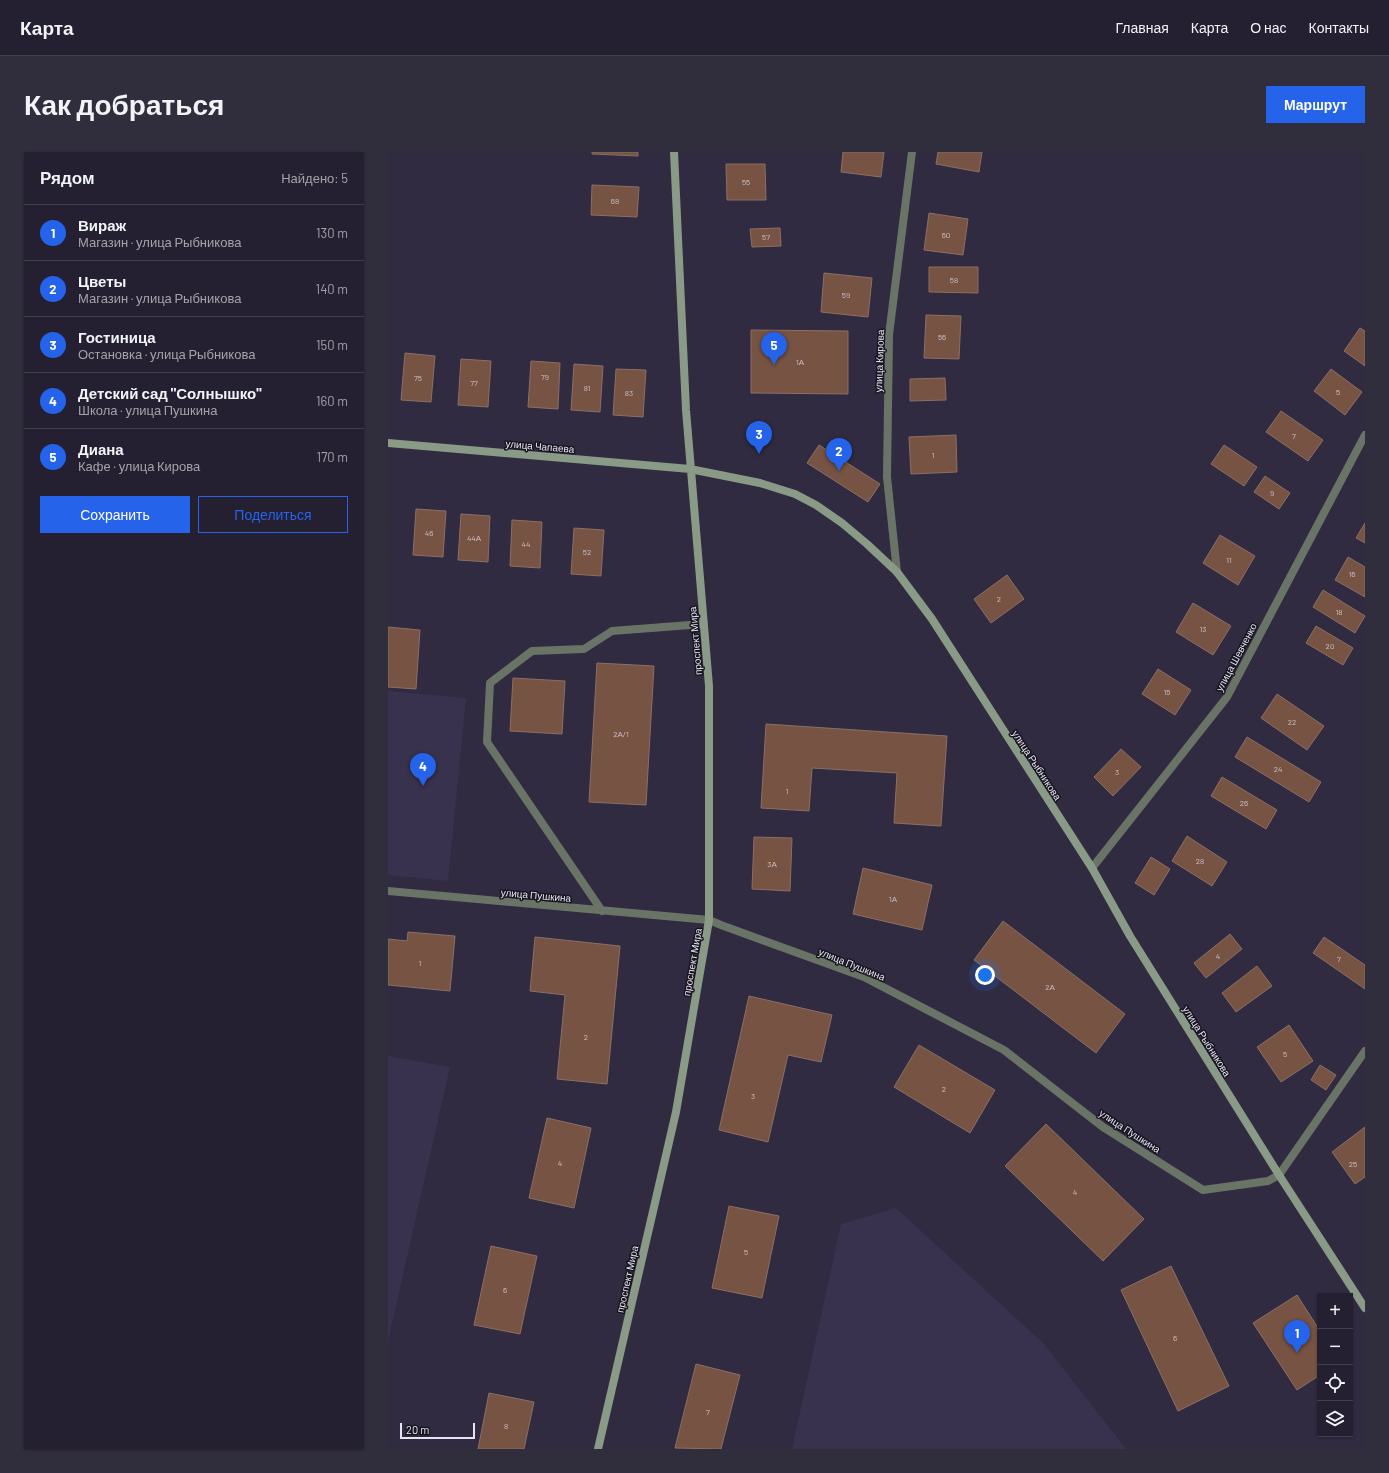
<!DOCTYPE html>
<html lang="ru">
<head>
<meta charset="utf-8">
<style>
	:root { --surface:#242031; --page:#302d3d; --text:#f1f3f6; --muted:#a3a3ab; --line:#413e4d; --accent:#2563eb }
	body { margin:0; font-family:Barlow,sans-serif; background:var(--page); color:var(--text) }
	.controls { position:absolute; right:12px; bottom:12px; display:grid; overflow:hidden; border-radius:0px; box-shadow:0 1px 3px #0004 }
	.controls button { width:36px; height:36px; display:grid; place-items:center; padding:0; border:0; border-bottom:1px solid var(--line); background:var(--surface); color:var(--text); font:20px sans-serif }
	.scale { position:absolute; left:12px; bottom:10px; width:75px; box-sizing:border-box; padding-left:4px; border:2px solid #e6e3f2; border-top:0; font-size:11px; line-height:14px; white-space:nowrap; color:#e6e3f2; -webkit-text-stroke:3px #17151f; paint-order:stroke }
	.you { position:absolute; left:597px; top:823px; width:14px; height:14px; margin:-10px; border:3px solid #fff; border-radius:50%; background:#1a73e8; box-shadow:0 0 0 6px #1a73e833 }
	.badge { display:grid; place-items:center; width:26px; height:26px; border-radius:50%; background:var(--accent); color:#fff; font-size:13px; font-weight:700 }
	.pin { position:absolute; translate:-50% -33px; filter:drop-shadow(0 1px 2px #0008) }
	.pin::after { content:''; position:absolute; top:21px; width:14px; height:12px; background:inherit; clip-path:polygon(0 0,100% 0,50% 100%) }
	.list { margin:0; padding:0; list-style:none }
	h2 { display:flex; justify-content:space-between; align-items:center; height:52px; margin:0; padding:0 16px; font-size:17px }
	h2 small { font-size:13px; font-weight:400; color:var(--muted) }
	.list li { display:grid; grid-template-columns:26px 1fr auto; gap:12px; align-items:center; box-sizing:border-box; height:56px; padding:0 16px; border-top:1px solid var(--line) }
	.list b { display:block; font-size:15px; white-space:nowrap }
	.list p { margin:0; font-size:13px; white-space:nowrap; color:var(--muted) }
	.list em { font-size:13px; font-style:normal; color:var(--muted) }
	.actions { display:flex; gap:8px; padding:12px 16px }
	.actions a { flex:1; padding:9px 0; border:1px solid var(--accent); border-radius:0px; text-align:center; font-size:14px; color:var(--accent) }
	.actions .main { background:var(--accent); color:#fff }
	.icon { flex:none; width:22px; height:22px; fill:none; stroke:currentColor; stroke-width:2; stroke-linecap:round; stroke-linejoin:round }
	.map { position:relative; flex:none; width:977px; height:1297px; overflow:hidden; border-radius:0px }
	header { display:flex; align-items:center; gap:24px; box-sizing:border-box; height:56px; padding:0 20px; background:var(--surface); border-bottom:1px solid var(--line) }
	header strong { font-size:19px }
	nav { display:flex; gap:22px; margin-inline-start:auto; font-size:14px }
	.intro { display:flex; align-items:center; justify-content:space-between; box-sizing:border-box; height:96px; padding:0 24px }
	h1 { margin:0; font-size:28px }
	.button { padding:10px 18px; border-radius:0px; background:var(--accent); color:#fff; font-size:14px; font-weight:700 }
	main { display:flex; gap:24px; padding:0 24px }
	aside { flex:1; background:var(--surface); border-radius:0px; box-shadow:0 1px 3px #0004 }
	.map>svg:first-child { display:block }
	.built { fill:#39324e }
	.building { fill:#775344; stroke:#8c6f64 }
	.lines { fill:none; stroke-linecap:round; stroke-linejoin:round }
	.lane { stroke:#697467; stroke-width:8 }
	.street { stroke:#697467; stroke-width:8 }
	.secondary { stroke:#899b87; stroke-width:8 }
	.labels { text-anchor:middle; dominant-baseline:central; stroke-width:3; stroke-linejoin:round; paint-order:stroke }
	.number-label { font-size:8px; fill:#cabfc6 }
	.street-label { font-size:10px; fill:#e6e3f2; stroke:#17151f }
</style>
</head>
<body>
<header>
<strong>Карта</strong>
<nav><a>Главная</a><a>Карта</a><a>О нас</a><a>Контакты</a></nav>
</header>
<div class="intro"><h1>Как добраться</h1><a class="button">Маршрут</a></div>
<main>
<aside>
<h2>Рядом<small>Найдено: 5</small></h2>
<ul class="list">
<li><span class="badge">1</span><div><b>Вираж</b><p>Магазин · улица Рыбникова</p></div><em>130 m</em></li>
<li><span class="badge">2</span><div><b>Цветы</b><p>Магазин · улица Рыбникова</p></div><em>140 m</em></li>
<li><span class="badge">3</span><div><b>Гостиница</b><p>Остановка · улица Рыбникова</p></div><em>150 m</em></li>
<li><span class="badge">4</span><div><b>Детский сад &quot;Солнышко&quot;</b><p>Школа · улица Пушкина</p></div><em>160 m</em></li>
<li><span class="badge">5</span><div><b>Диана</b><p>Кафе · улица Кирова</p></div><em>170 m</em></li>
</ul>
<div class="actions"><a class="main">Сохранить</a><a>Поделиться</a></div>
</aside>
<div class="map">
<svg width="977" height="1297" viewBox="0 0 977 1297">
	<rect width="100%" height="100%" fill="#302b41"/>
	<!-- built -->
	<path class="built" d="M 0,539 L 78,546 L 60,729 L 0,723 Z
		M 0,904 L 62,915 L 0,1189 Z
		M 508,1056 L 656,1192 L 738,1297 L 404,1297 L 453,1072 Z"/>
	<!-- building -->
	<path class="building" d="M 204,0 L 250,0 L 250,4 L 204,2 Z
		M 455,0 L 496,0 L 493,25 L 453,20 Z
		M 550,0 L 594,0 L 591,20 L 548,12 Z
		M 338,12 L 377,12 L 378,48 L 339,48 Z
		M 204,33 L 251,35 L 249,65 L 203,63 Z
		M 541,61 L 580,67 L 575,103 L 536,98 Z
		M 392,76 L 393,94 L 364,95 L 362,77 Z
		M 541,115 L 590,115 L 590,141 L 541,140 Z
		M 436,121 L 484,126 L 480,165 L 433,160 Z
		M 538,163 L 573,164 L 571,207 L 536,206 Z
		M 972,176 L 977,179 L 977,214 L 956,199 Z
		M 363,178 L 460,179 L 460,242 L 363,241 Z
		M 17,201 L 47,204 L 43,250 L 13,248 Z
		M 73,207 L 103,209 L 100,255 L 70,253 Z
		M 143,209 L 172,211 L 170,257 L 140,255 Z
		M 186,212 L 215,214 L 212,260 L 183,258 Z
		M 228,217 L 258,218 L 255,265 L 225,263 Z
		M 943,217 L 974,240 L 957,263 L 926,239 Z
		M 557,226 L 558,248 L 522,249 L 522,227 Z
		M 893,259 L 935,288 L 920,309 L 878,280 Z
		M 568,283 L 569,320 L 523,322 L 521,285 Z
		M 431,293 L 492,332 L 480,350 L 419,311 Z
		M 836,293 L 869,315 L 856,334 L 823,312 Z
		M 877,324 L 902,341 L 891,357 L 866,340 Z
		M 28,357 L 58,359 L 55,405 L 25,403 Z
		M 73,362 L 102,364 L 100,410 L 70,408 Z
		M 124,368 L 154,370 L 152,416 L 122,414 Z
		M 977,371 L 977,391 L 968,386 Z
		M 186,376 L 216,378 L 213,424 L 183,422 Z
		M 832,383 L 867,404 L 850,433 L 815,411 Z
		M 960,405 L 977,415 L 977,445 L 947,428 Z
		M 619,423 L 636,447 L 603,471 L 586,447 Z
		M 935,438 L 977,464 L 967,481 L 925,455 Z
		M 805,451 L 843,474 L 825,503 L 788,480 Z
		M 928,474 L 965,496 L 955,513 L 918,491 Z
		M 0,475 L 32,478 L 28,537 L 0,535 Z
		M 209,511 L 266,514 L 258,653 L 201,650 Z
		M 770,517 L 803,538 L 787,563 L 754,542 Z
		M 125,526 L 177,529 L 174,582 L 122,579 Z
		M 889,542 L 936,574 L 919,598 L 873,566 Z
		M 378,572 L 559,584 L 553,674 L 506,671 L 509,621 L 424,616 L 421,659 L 373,656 Z
		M 859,585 L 933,630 L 921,650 L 847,605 Z
		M 733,597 L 753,615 L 725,644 L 706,625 Z
		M 834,625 L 889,658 L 878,677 L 823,644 Z
		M 799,684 L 839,710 L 824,734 L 784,709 Z
		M 366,685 L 404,686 L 402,739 L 364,737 Z
		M 763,705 L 782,717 L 766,743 L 747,731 Z
		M 475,716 L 544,733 L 534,778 L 465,762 Z
		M 615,769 L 737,862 L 708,901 L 586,808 Z
		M 20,780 L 67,784 L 62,839 L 0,833 L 0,787 L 19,789 Z
		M 842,782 L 854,797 L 818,826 L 806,811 Z
		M 147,785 L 232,794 L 219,932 L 169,927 L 177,843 L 142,839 Z
		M 936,785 L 977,813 L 977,837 L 925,801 Z
		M 869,814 L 884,834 L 848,860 L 834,841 Z
		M 361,844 L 444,863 L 433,910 L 400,903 L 380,990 L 331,978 Z
		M 901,873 L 925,909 L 893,930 L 869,895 Z
		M 531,893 L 607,938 L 582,981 L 506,935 Z
		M 932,913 L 948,923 L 938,938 L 923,928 Z
		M 159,966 L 203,976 L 186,1056 L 141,1046 Z
		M 658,972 L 756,1067 L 715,1109 L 617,1014 Z
		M 977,975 L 977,1025 L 967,1032 L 944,1000 Z
		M 341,1054 L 391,1064 L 374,1146 L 324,1136 Z
		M 103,1094 L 149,1104 L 132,1182 L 86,1173 Z
		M 783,1114 L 841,1234 L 790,1259 L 733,1138 Z
		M 909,1143 L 932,1179 L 932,1223 L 909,1238 L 865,1171 Z
		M 308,1212 L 352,1223 L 333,1297 L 287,1296 Z
		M 101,1241 L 146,1250 L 136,1297 L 90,1297 Z"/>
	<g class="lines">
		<!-- lane -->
		<path class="lane" d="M 214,759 L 99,590 L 102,531 L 144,499 L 196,497 L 224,479 L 315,472"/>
		<!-- street -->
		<path class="street" d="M 509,420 L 499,325 L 501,183 L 524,0
			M 704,716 L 839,545 L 977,283
			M 0,739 L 321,768 L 333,773 L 476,825 L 616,898 L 715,975 L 815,1038 L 880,1029 L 891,1023 L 977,899"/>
		<!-- secondary -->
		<path class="secondary" d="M 0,291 L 302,317 L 372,331 L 407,342 L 428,353 L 454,371 L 479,392 L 509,420 L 544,467 L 704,716 L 742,784 L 891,1023 L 977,1156
			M 210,1297 L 288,960 L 321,768 L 321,534 L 298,258 L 286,0"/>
	</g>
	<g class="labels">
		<!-- number labels -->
		<g class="number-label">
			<text x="358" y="30">55</text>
			<text x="227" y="49">68</text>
			<text x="558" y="83">60</text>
			<text x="378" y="85">57</text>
			<text x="566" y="128">58</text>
			<text x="458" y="143">59</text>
			<text x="554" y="185">56</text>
			<text x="412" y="210">1А</text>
			<text x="157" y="225">79</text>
			<text x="30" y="226">75</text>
			<text x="86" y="231">77</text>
			<text x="199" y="236">81</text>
			<text x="950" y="240">5</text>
			<text x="241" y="241">83</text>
			<text x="906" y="284">7</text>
			<text x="545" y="303">1</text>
			<text x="884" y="341">9</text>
			<text x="41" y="381">46</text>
			<text x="86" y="386">44А</text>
			<text x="138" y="392">44</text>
			<text x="199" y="400">52</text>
			<text x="841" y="408">11</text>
			<text x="964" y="422">16</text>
			<text x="611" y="447">2</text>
			<text x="951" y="460">18</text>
			<text x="815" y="477">13</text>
			<text x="942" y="494">20</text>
			<text x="779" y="540">15</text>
			<text x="904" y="570">22</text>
			<text x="233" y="582">2А/1</text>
			<text x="890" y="617">24</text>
			<text x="729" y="620">3</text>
			<text x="399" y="639">1</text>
			<text x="856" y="651">26</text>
			<text x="812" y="709">28</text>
			<text x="384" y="712">3А</text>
			<text x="505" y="747">1А</text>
			<text x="830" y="804">4</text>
			<text x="951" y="807">7</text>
			<text x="32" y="811">1</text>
			<text x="662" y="835">2А</text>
			<text x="198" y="885">2</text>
			<text x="897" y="902">5</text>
			<text x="556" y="937">2</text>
			<text x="365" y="944">3</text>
			<text x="172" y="1011">4</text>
			<text x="965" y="1012">25</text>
			<text x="687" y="1040">4</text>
			<text x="358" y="1100">5</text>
			<text x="117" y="1138">6</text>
			<text x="787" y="1186">6</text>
			<text x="320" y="1260">7</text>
			<text x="118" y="1274">8</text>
		</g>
		<!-- street labels -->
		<g class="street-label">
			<text transform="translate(491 209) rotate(-88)">улица Кирова</text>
			<text transform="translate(152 294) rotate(5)">улица Чапаева</text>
			<text transform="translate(307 489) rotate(-95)">проспект Мира</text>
			<text transform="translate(848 505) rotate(-62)">улица Шевченко</text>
			<text transform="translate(649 613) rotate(57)">улица Рыбникова</text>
			<text transform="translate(148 743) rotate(5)">улица Пушкина</text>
			<text transform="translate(304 810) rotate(-80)">проспект Мира</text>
			<text transform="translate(464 812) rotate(22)">улица Пушкина</text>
			<text transform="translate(819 889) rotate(58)">улица Рыбникова</text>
			<text transform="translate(742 979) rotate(33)">улица Пушкина</text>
			<text transform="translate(239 1127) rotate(-77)">проспект Мира</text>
		</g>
	</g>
</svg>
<div class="controls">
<button>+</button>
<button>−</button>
<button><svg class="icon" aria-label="locate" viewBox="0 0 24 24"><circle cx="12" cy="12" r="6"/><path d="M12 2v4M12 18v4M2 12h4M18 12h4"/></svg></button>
<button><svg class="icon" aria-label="layers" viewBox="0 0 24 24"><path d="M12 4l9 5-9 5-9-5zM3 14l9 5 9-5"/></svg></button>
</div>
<div class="scale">20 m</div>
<div class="you"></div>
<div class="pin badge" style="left:909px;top:1201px">1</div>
<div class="pin badge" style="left:451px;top:319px">2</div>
<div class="pin badge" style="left:371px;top:302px">3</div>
<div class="pin badge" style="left:35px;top:634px">4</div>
<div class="pin badge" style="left:386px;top:213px">5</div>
</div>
</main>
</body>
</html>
